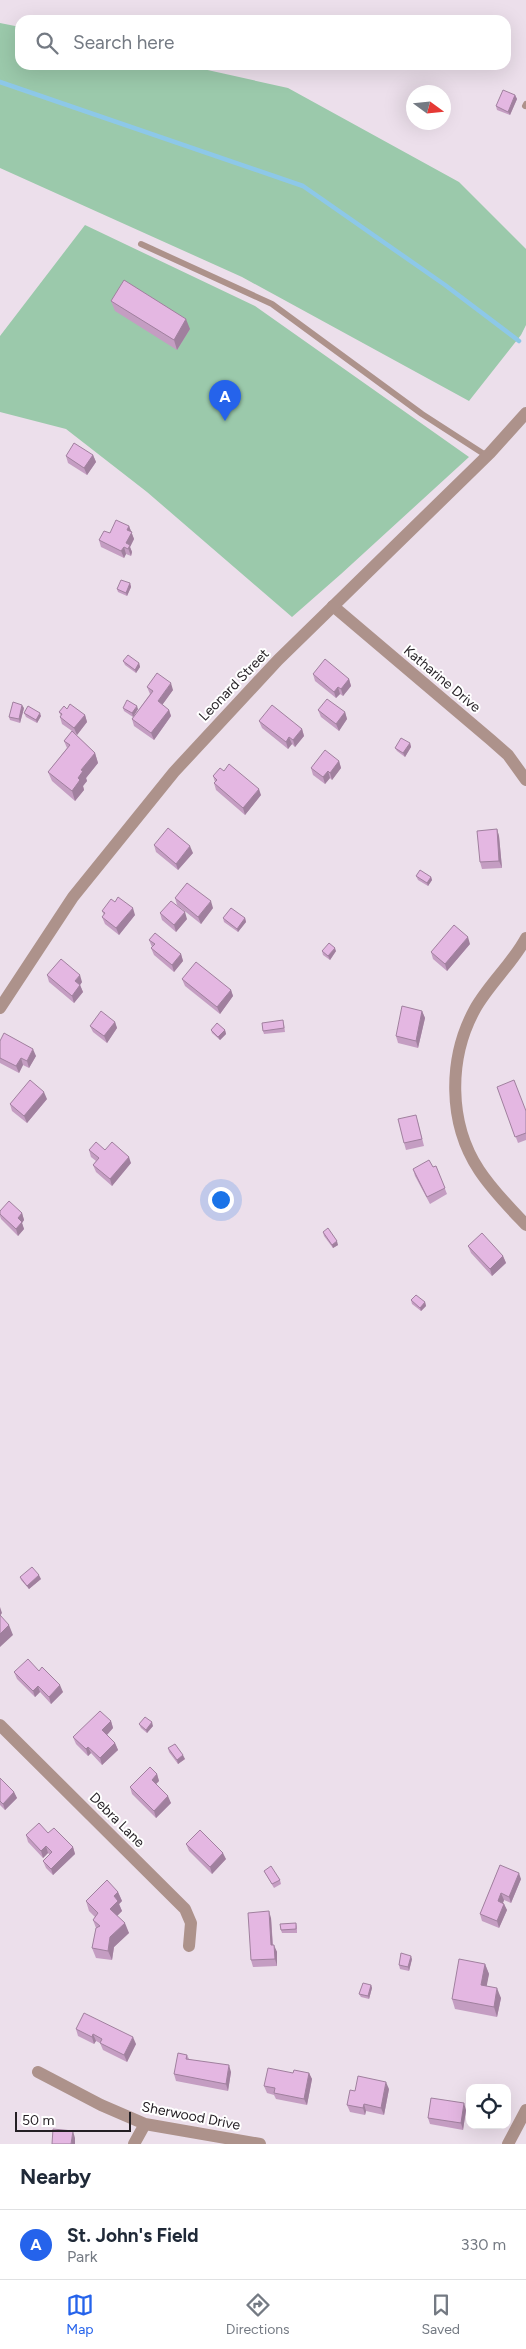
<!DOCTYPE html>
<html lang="en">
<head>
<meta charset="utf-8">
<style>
	:root { --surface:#fff; --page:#f2f2f3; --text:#1f2937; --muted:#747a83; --line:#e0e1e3; --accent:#2563eb }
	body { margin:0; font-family:Figtree,sans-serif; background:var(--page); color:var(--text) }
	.controls { position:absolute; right:15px; bottom:15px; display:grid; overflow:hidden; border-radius:10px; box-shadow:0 5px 20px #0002 }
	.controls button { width:45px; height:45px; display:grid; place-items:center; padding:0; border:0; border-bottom:1px solid var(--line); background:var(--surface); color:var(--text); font:25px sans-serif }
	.compass { position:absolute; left:406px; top:85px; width:45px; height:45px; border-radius:50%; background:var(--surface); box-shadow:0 5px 20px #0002; rotate:105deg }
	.scale { position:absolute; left:15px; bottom:12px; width:116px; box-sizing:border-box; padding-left:5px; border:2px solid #241f24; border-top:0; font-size:14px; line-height:18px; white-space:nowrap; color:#241f24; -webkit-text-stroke:4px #fff; paint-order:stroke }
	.you { position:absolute; left:220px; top:1199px; width:18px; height:18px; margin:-12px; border:4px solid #fff; border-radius:50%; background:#1a73e8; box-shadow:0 0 0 8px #1a73e833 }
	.badge { display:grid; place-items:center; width:32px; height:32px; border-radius:50%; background:var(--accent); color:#fff; font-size:16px; font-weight:700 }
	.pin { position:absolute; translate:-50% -41px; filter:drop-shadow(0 1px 2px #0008) }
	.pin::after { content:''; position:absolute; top:26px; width:18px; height:15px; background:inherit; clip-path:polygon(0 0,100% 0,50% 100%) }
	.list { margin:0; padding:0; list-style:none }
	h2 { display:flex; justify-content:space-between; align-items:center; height:65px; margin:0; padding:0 20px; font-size:21px }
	h2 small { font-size:16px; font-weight:400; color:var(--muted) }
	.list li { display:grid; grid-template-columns:32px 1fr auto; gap:15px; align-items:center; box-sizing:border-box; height:70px; padding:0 20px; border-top:1px solid var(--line) }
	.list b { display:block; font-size:19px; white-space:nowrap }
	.list p { margin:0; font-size:16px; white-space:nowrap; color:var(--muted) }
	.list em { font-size:16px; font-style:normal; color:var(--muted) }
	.icon { flex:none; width:28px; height:28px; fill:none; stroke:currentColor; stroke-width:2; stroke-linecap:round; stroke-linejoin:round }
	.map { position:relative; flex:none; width:526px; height:2144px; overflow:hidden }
	.search { position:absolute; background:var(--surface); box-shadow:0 5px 20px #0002; left:15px; right:15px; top:15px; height:55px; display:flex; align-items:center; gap:12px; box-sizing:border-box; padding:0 18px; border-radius:15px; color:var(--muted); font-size:19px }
	.sheet { height:135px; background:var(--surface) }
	nav { display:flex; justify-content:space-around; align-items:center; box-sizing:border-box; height:70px; border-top:1px solid var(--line); background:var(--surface); font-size:14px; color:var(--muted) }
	nav a { display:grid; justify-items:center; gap:2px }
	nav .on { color:var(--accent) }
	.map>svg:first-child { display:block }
	.green { fill:#9bc9ab }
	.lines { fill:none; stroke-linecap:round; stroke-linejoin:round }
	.stream { stroke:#8dc8e8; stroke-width:4.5 }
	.service { stroke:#ad928b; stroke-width:6 }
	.minor { stroke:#ad928b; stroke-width:12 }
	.tertiary { stroke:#ad928b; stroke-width:12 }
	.wall { fill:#c49dc2 }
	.shaded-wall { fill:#a0809e }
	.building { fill:#e4b7e2; stroke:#a0809e }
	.labels { text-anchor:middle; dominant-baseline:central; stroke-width:4; stroke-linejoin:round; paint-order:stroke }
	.street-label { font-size:14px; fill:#241f24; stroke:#fff }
</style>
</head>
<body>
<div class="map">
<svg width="526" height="2144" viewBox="0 0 526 2144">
	<rect width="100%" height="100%" fill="#ecdfeb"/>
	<!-- green -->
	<path class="green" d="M 0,23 L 20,27 L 20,65 L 185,65 L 288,88 L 459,182 L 526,249 L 526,325 L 521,335 L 469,401 L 242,277 L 0,168 Z
		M 85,225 L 255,306 L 469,457 L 341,574 L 292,617 L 147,492 L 66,429 L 0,412 L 0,336 Z"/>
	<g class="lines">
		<!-- stream -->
		<path class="stream" d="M 0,82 L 303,186 L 445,285 L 519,341"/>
		<!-- service -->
		<path class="service" d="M 525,106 L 526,104
			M 141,244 L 272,304 L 422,414 L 487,456"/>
		<!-- minor -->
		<path class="minor" d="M 333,606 L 491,740 L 508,755 L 526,780
			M 526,938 C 512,964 489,984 475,1009 C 448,1058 448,1123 479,1170 C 492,1190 509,1207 526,1225
			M 0,1725 L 185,1909 L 191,1923 L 189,1946
			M 38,2072 L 101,2105 L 145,2124 L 260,2144
			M 134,2144 L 145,2124
			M 508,2144 L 526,2110"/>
		<!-- tertiary -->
		<path class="tertiary" d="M 0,1008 L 73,897 L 174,772 L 278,660 L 490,453 L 526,413"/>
	</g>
	<!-- wall -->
	<path class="wall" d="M 515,95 L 517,99 L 510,115 L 497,110 L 496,106 Z
		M 111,301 L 190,329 L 177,350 L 115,311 Z
		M 93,455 L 96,462 L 87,475 L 68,463 L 66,456 Z
		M 129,526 L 134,539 L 130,547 L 132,552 L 131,556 L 126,554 L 124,558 L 101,547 L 99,540 L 110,533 Z
		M 130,583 L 131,587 L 127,596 L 118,592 L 117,589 Z
		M 123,661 L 139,663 L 140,667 L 136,673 L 125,665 Z
		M 313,674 L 349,679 L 351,686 L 343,696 L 340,694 L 336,698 L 315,681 Z
		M 147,687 L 173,690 L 162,705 L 169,710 L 171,716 L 154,740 L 134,726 L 132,719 L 150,694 Z
		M 24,708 L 20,723 L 10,720 L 9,717 Z
		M 123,708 L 138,709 L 133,717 L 124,711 Z
		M 67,709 L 85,715 L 87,722 L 77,735 L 73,732 L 95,753 L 98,763 L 86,778 L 87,781 L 83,786 L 84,790 L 75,801 L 52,781 L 48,772 L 67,748 L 64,741 L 72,731 L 62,724 L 60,717 L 61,716 L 59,712 Z
		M 318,710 L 345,712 L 347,719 L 339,731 L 321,717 Z
		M 24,713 L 41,716 L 37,723 L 26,717 Z
		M 259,721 L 302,729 L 304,736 L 295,747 L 292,744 L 288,749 L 262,728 Z
		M 410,743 L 411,747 L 405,757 L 397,751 L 395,748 Z
		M 339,761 L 341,768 L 332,780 L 330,778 L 325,784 L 313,775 L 311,768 Z
		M 213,776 L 261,795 L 245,815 L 216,790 L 214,783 L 215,782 Z
		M 497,829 L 499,836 L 502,868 L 482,869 L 480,862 Z
		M 154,845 L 193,853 L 178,870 L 156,852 Z
		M 416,876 L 431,877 L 432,880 L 428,886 L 418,880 Z
		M 175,898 L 213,908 L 201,924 L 177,905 Z
		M 102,911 L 135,915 L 119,935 L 105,924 L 102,917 L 104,915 Z
		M 160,913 L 187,919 L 176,932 L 162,920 Z
		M 223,918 L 245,918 L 246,922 L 238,932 L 224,922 Z
		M 149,940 L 181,954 L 183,961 L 174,972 L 154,955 L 151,948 L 152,947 Z
		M 470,944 L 447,971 L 433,959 L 431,952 Z
		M 322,951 L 336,951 L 330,960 L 323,955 Z
		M 47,975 L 82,982 L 80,985 L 83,992 L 74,1003 L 49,982 Z
		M 182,979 L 231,990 L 233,996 L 220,1014 L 185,986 Z
		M 422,1011 L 425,1018 L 418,1048 L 398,1043 L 396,1036 Z
		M 115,1022 L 117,1028 L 107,1043 L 93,1032 L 90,1026 Z
		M 284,1024 L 285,1032 L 264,1034 L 263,1031 Z
		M 211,1030 L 225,1030 L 226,1034 L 220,1040 L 212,1033 Z
		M 0,1041 L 36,1056 L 29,1068 L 23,1065 L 19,1073 L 0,1063 Z
		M 497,1087 L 526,1111 L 526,1140 L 518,1143 Z
		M 47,1099 L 27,1123 L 12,1111 L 10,1104 Z
		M 418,1122 L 424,1146 L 406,1150 L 404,1143 Z
		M 89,1150 L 105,1150 L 131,1163 L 112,1186 L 96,1172 L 93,1165 L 96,1161 L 91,1157 Z
		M 436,1166 L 447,1194 L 430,1204 L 415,1176 L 413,1169 L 433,1167 Z
		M 0,1211 L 22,1213 L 24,1220 L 22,1223 L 24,1229 L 18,1236 L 1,1219 L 0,1216 Z
		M 323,1232 L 338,1245 L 333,1248 L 324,1236 Z
		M 468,1246 L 503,1256 L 506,1263 L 492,1276 L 471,1253 Z
		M 411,1300 L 425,1302 L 426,1306 L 421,1311 L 412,1304 Z
		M 20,1577 L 41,1579 L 29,1589 L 21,1580 Z
		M 39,1671 L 63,1692 L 51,1704 L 40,1692 L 35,1697 L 17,1679 L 14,1672 Z
		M 111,1721 L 113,1728 L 107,1735 L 115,1743 L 118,1750 L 102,1765 L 91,1753 L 88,1756 L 76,1744 L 73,1737 Z
		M 139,1724 L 153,1726 L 147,1733 L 141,1728 Z
		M 168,1748 L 185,1759 L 178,1764 L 169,1752 Z
		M 157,1774 L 159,1781 L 156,1784 L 171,1803 L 156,1818 L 132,1794 L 130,1787 Z
		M 0,1778 L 14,1792 L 17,1798 L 5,1810 L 0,1805 Z
		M 48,1833 L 73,1847 L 75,1854 L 53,1875 L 46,1868 L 43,1861 L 50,1855 L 48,1853 L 43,1858 L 28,1842 L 26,1835 Z
		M 186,1844 L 226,1859 L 212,1874 L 189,1851 Z
		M 500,1865 L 521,1879 L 511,1903 L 504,1900 L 503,1903 L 504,1904 L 507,1910 L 499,1928 L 482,1921 L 480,1914 Z
		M 264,1871 L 280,1880 L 281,1884 L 274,1888 Z
		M 118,1892 L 122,1901 L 119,1904 L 122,1911 L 117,1916 L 129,1933 L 114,1947 L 112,1960 L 96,1958 L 92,1948 L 96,1928 L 93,1920 L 95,1917 L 89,1911 L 86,1901 Z
		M 271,1918 L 273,1945 L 277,1952 L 277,1966 L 253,1967 L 251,1960 Z
		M 296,1923 L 297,1927 L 297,1933 L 282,1933 L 281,1930 Z
		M 412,1959 L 409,1971 L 400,1969 L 399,1965 Z
		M 485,1964 L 489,1974 L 486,1986 L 501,1998 L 497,2017 L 455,2009 L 452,1999 Z
		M 371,1985 L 372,1988 L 369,1999 L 361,1997 L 359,1994 Z
		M 76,2029 L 136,2044 L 127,2062 L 103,2050 L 100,2043 L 96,2041 L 94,2044 L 78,2036 Z
		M 187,2055 L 189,2059 L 231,2072 L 228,2091 L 176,2081 L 174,2074 Z
		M 293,2073 L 309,2073 L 312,2079 L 307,2105 L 276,2099 L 274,2095 L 267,2093 L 264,2086 Z
		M 389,2089 L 384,2115 L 366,2111 L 365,2115 L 350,2112 L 347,2105 L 355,2091 Z
		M 466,2110 L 463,2130 L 430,2124 L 428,2118 Z"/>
	<!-- shaded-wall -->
	<path class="shaded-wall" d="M 515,95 L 517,99 L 510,115 L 508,112 Z
		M 186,319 L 190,329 L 177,350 L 174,340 Z
		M 93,455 L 96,462 L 87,475 L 84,468 Z
		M 129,526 L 134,539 L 130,547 L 132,552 L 131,556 L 126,543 L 127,530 Z
		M 124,547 L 126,554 L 124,558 L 121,551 Z
		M 130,583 L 131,587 L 127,596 L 126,593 Z
		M 139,663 L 140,667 L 136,673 L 135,670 Z
		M 349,679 L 351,686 L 343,696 L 341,689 Z
		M 171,683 L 173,690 L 160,708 L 158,701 Z
		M 338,687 L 340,694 L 336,698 L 334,692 Z
		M 22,705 L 24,708 L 20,723 L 19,719 Z
		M 137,706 L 138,709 L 133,717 L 132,713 Z
		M 169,710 L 171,716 L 154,740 L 151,733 Z
		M 345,712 L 347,719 L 339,731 L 336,724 Z
		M 40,713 L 41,716 L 37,723 L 36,720 Z
		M 85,715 L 87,722 L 77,735 L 74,728 Z
		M 302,729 L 304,736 L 295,747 L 293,740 Z
		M 289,737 L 292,744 L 288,749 L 286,742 Z
		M 410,743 L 411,747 L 405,757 L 403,753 Z
		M 95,753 L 98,763 L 86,778 L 87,781 L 83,786 L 84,790 L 75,801 L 72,791 L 81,770 Z
		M 339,761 L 341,768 L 332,780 L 330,773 Z
		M 328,771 L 330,778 L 325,784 L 323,777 Z
		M 259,789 L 261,795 L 245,815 L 243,808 Z
		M 497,829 L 499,836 L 502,868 L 499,861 Z
		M 190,846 L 193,853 L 178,870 L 176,864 Z
		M 431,877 L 432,880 L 428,886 L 427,883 Z
		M 211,901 L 213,908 L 201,924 L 198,917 Z
		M 133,908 L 135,915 L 119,935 L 116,928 Z
		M 185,912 L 187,919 L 176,932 L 174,925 Z
		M 245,918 L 246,922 L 238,932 L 237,929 Z
		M 468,937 L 470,944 L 447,971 L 445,964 Z
		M 335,948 L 336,951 L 330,960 L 328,956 Z
		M 181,954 L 183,961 L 174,972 L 172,965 Z
		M 80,975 L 82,982 L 78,988 L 75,981 Z
		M 80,985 L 83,992 L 74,1003 L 72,996 Z
		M 231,990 L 233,996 L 220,1014 L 217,1007 Z
		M 422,1011 L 425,1018 L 418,1048 L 416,1041 Z
		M 115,1022 L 117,1028 L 107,1043 L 104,1036 Z
		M 225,1030 L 226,1034 L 220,1040 L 218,1037 Z
		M 33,1049 L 36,1056 L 29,1068 L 27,1061 Z
		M 21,1058 L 23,1065 L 19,1073 L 16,1066 Z
		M 44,1092 L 47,1099 L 27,1123 L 24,1116 Z
		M 129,1157 L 131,1163 L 112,1186 L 110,1179 Z
		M 22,1213 L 24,1220 L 22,1223 L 24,1229 L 18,1236 L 16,1229 L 18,1218 Z
		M 337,1241 L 338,1245 L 333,1248 L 332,1245 Z
		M 503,1256 L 506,1263 L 492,1276 L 490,1269 Z
		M 425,1302 L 426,1306 L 421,1311 L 420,1308 Z
		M 39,1575 L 41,1579 L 29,1589 L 27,1586 Z
		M 0,1607 L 2,1613 L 0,1616 Z
		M 9,1625 L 13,1635 L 0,1647 L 0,1634 Z
		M 60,1685 L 63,1692 L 51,1704 L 49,1697 Z
		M 38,1686 L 40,1692 L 35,1697 L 33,1691 Z
		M 111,1721 L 113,1728 L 105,1737 L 102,1730 Z
		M 152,1722 L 153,1726 L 147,1733 L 146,1730 Z
		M 115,1743 L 118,1750 L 102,1765 L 100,1758 Z
		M 88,1747 L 91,1753 L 88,1756 L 86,1749 Z
		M 183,1755 L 185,1759 L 178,1764 L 177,1760 Z
		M 157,1774 L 159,1781 L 154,1786 L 152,1780 Z
		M 14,1792 L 17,1798 L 5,1810 L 3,1804 Z
		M 168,1796 L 171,1803 L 156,1818 L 154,1811 Z
		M 46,1846 L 48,1853 L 43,1858 L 41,1851 Z
		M 73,1847 L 75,1854 L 53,1875 L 51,1869 Z
		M 223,1853 L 226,1859 L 212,1874 L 210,1867 Z
		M 519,1873 L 521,1879 L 511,1903 L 509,1897 Z
		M 118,1892 L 122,1901 L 119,1904 L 122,1911 L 114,1919 L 110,1909 L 114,1896 Z
		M 501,1893 L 504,1900 L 501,1908 L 498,1901 Z
		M 504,1904 L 507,1910 L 499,1928 L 497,1921 Z
		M 269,1911 L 271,1918 L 273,1952 L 271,1945 Z
		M 125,1923 L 129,1933 L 114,1947 L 112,1960 L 108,1951 L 110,1937 Z
		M 274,1945 L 277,1952 L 277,1966 L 275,1959 Z
		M 411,1956 L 412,1959 L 409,1971 L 408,1967 Z
		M 485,1964 L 489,1974 L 485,1995 L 481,1985 Z
		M 371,1985 L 372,1988 L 369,1999 L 368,1996 Z
		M 497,1988 L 501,1998 L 497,2017 L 494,2007 Z
		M 93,2034 L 96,2041 L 94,2044 L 92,2037 Z
		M 133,2037 L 136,2044 L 127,2062 L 124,2055 Z
		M 229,2065 L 231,2072 L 228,2091 L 226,2084 Z
		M 309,2073 L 312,2079 L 307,2105 L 304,2099 Z
		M 386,2082 L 389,2089 L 384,2115 L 381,2108 Z
		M 464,2103 L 466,2110 L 463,2130 L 461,2123 Z
		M 364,2104 L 366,2111 L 365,2115 L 363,2108 Z
		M 73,2131 L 75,2138 L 75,2144 L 71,2144 Z"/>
	<!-- building -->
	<path class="building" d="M 503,90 L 515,95 L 508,112 L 496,106 Z
		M 124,280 L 186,319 L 174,340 L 111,301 Z
		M 74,443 L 93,455 L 84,468 L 66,456 Z
		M 116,520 L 129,526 L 127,530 L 132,532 L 126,543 L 130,545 L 128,549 L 124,547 L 121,551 L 99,540 L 104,531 L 110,533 Z
		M 121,580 L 130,583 L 126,593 L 117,589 Z
		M 128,655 L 139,663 L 135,670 L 123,661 Z
		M 325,659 L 349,679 L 341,689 L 338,687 L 334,692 L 313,674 Z
		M 157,673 L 171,683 L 158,701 L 169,710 L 151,733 L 132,719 L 153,691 L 147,687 Z
		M 327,699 L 345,712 L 336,724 L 318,710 Z
		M 127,700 L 137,706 L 132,713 L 123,708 Z
		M 13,702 L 22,705 L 19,719 L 9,717 Z
		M 70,704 L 85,715 L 74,728 L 60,717 L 62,714 L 59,712 L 64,706 L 67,709 Z
		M 272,705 L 302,729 L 293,740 L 289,737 L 286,742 L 259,721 Z
		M 28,706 L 40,713 L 36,720 L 24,713 Z
		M 72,731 L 95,753 L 81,770 L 83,771 L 78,778 L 80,780 L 72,791 L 48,772 L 70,745 L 64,741 Z
		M 401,738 L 410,743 L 403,753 L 395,748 Z
		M 325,750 L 339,761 L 330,773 L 328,771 L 323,777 L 311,768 Z
		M 229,764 L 259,789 L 243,808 L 214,783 L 217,780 L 213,776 L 220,768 L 224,771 Z
		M 168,828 L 190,846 L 176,864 L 154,845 Z
		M 497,829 L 499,861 L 480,862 L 477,831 Z
		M 420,870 L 431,877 L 427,883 L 416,876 Z
		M 187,883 L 211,901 L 198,917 L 175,898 Z
		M 118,897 L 133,908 L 116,928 L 102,917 L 105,913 L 102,911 L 111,899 L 115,902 Z
		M 171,901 L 185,912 L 174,925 L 160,913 Z
		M 231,908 L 245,918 L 237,929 L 223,918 Z
		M 454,925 L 468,937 L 445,964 L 431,952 Z
		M 155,933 L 181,954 L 172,965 L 151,948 L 155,944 L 149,940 Z
		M 329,943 L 335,948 L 328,956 L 322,951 Z
		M 61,959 L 80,975 L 75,981 L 80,985 L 72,996 L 47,975 Z
		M 196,962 L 231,990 L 217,1007 L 182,979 Z
		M 402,1006 L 422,1011 L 416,1041 L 396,1036 Z
		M 101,1011 L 115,1022 L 104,1036 L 90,1026 Z
		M 283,1020 L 284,1028 L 263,1031 L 262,1023 Z
		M 217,1023 L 225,1030 L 218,1037 L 211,1030 Z
		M 4,1033 L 33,1049 L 27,1061 L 21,1058 L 16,1066 L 0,1058 L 0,1041 Z
		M 30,1080 L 44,1092 L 24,1116 L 10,1104 Z
		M 514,1080 L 526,1111 L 526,1133 L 515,1137 L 497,1087 Z
		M 416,1115 L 422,1139 L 404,1143 L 398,1119 Z
		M 96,1142 L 105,1150 L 112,1142 L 129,1157 L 110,1179 L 93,1165 L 99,1158 L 89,1150 Z
		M 429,1160 L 433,1167 L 436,1166 L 445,1188 L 427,1197 L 413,1169 Z
		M 9,1201 L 22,1213 L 18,1218 L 22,1222 L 16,1229 L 0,1214 L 0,1211 Z
		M 328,1228 L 337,1241 L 332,1245 L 323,1232 Z
		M 482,1233 L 503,1256 L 490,1269 L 468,1246 Z
		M 416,1295 L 425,1302 L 420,1308 L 411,1300 Z
		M 32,1567 L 39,1575 L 27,1586 L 20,1577 Z
		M 0,1615 L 9,1625 L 0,1634 Z
		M 28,1659 L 39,1671 L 42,1667 L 60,1685 L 49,1697 L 38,1686 L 33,1691 L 14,1672 Z
		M 100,1711 L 111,1721 L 102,1730 L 115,1743 L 100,1758 L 88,1747 L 86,1749 L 73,1737 Z
		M 145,1717 L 152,1722 L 146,1730 L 139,1724 Z
		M 175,1744 L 183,1755 L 177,1760 L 168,1748 Z
		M 150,1767 L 157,1774 L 152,1780 L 168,1796 L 154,1811 L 130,1787 Z
		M 0,1778 L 14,1792 L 3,1804 L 0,1801 Z
		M 39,1823 L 48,1833 L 54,1828 L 73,1847 L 51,1869 L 43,1861 L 52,1852 L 46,1846 L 41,1851 L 26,1835 Z
		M 200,1830 L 223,1853 L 210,1867 L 186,1844 Z
		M 500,1865 L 519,1873 L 509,1897 L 501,1893 L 498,1901 L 504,1904 L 497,1921 L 480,1914 Z
		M 271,1866 L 280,1880 L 272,1884 L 264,1871 Z
		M 107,1880 L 118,1892 L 114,1896 L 118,1901 L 110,1909 L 125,1923 L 110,1937 L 108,1951 L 92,1948 L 96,1928 L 100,1926 L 93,1920 L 98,1913 L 86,1901 Z
		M 269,1911 L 271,1945 L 274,1945 L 275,1959 L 251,1960 L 248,1913 Z
		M 296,1923 L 296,1929 L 281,1930 L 280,1924 Z
		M 401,1953 L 411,1956 L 408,1967 L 399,1965 Z
		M 459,1959 L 485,1964 L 481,1985 L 497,1988 L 494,2007 L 452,1999 Z
		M 363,1983 L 371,1985 L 368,1996 L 359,1994 Z
		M 84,2013 L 133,2037 L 124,2055 L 100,2043 L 102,2039 L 93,2034 L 92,2037 L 76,2029 Z
		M 178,2053 L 187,2055 L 186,2059 L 229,2065 L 226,2084 L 174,2074 Z
		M 268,2068 L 293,2073 L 294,2070 L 309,2073 L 304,2099 L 274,2093 L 275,2088 L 264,2086 Z
		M 358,2076 L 386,2082 L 381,2108 L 364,2104 L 363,2108 L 347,2105 L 350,2090 L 355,2091 Z
		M 431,2098 L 464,2103 L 461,2123 L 428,2118 Z
		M 53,2129 L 73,2131 L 71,2144 L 52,2144 Z"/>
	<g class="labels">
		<!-- street labels -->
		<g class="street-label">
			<text transform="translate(442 679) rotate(40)">Katharine Drive</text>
			<text transform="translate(234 685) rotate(-46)">Leonard Street</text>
			<text transform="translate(117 1820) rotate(45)">Debra Lane</text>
			<text transform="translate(191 2116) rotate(11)">Sherwood Drive</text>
		</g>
	</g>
</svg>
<div class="controls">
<button><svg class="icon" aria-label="locate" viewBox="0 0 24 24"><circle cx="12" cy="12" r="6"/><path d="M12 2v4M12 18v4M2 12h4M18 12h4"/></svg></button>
</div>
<svg class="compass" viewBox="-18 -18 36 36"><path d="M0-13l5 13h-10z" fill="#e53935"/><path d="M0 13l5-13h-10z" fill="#747a83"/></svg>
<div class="scale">50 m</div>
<div class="you"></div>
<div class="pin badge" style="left:225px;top:421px">A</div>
<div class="search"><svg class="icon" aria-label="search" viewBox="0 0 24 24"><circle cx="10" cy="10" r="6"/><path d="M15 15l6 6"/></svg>Search here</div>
</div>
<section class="sheet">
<h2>Nearby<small></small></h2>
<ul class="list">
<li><span class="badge">A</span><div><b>St. John's Field</b><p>Park</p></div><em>330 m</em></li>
</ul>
</section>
<nav>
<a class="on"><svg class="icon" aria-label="map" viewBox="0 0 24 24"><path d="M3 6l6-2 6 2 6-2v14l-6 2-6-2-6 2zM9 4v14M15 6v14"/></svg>Map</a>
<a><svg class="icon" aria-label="directions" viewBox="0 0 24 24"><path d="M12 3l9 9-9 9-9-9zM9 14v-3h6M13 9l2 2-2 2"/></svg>Directions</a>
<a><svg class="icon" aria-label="saved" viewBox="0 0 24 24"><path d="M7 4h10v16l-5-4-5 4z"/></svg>Saved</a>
</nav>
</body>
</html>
